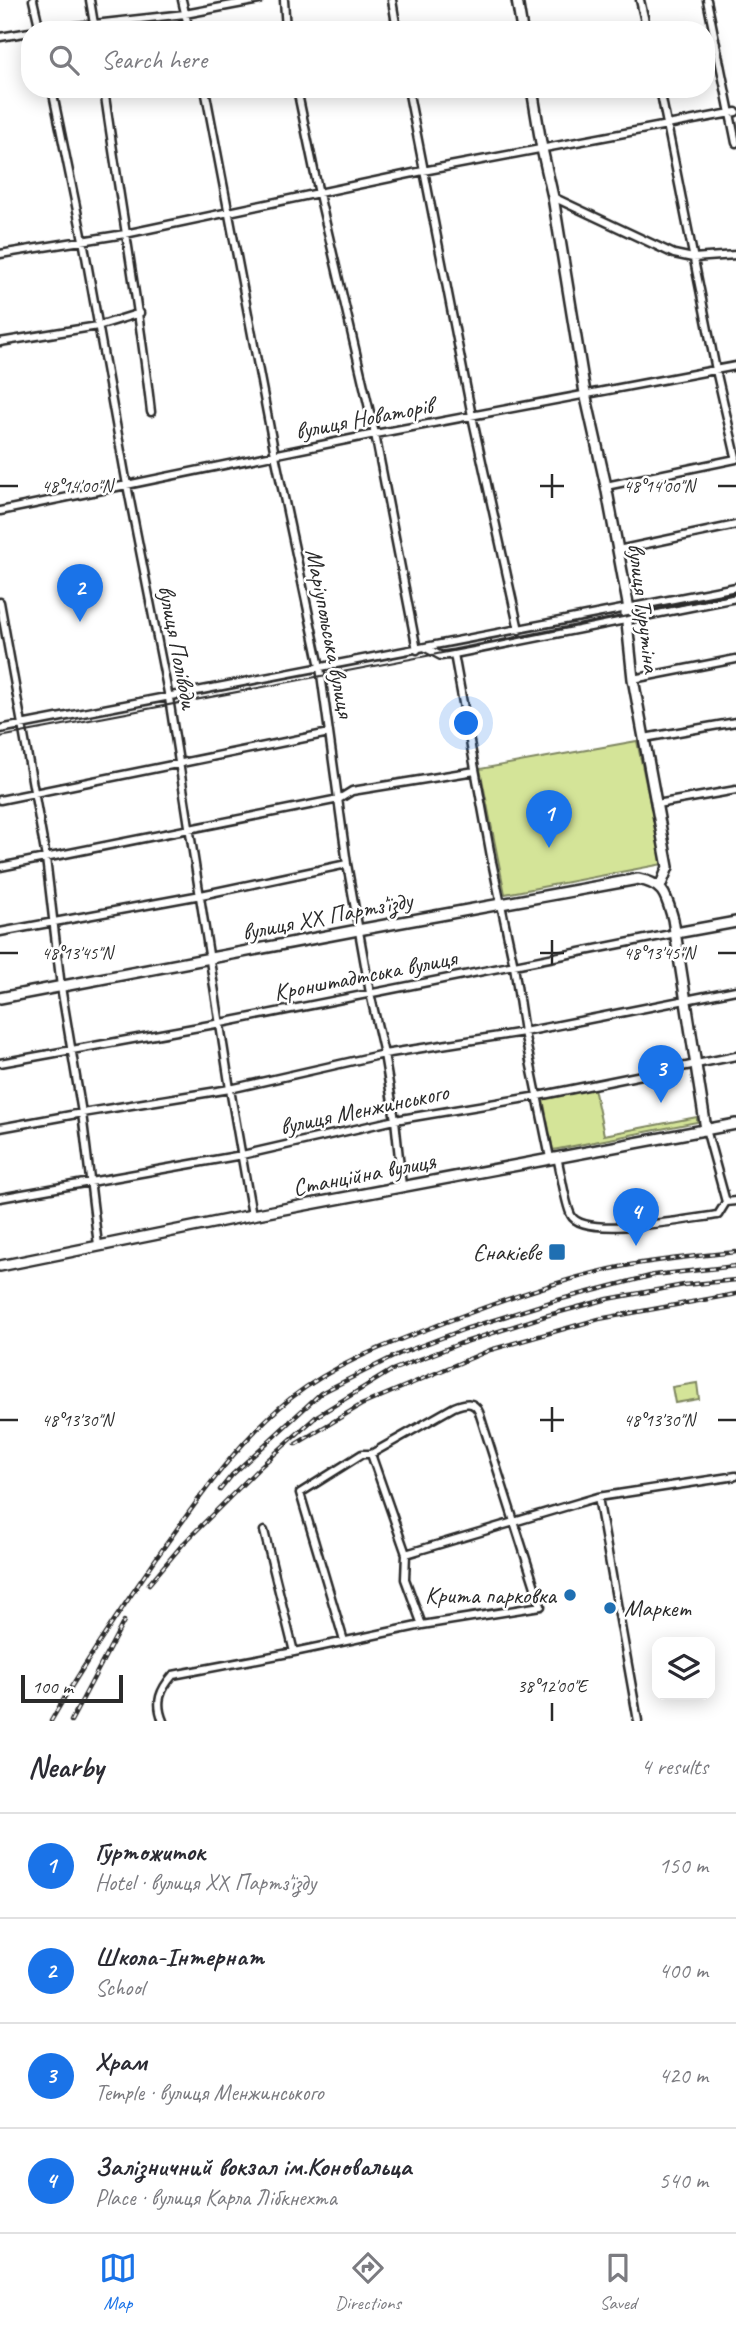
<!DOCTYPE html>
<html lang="en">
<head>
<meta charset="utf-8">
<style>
	:root { --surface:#fff; --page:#f7f7f7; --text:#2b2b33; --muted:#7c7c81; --line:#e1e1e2; --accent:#1a73e8 }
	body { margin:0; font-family:Caveat,sans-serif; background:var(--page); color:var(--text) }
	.controls { position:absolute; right:21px; bottom:21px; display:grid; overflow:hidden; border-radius:14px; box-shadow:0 4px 18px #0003 }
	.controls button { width:63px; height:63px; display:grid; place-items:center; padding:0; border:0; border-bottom:2px solid var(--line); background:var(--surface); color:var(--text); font:35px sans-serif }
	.scale { position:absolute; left:21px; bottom:18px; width:102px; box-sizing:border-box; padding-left:7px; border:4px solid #2b2b2b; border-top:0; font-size:19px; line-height:24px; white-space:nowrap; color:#2b2b2b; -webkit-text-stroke:5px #fff; paint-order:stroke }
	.you { position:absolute; left:467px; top:724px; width:24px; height:24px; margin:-18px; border:5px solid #fff; border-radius:50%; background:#1a73e8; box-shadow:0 0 0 10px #1a73e833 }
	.badge { display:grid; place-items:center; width:46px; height:46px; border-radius:50%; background:var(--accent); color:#fff; font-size:23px; font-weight:700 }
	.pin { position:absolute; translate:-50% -58px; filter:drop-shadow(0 2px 4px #0008) }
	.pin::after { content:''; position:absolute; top:37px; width:24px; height:21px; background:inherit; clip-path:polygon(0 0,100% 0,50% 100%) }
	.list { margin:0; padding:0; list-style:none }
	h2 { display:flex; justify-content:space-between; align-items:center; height:91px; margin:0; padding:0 28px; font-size:30px }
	h2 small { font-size:23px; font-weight:400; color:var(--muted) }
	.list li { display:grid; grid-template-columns:46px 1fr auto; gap:21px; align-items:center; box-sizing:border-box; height:105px; padding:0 28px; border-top:2px solid var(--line) }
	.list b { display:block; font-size:26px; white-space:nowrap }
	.list p { margin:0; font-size:23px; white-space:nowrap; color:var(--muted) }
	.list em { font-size:23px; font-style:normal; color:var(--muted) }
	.icon { flex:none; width:38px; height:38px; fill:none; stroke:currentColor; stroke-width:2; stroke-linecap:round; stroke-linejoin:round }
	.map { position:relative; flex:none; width:736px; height:1721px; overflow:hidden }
	.search { position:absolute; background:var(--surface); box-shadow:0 4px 18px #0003; left:21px; right:21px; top:21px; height:77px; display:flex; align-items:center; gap:18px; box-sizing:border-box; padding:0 24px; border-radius:28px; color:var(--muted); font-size:26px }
	.sheet { height:511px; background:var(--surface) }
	nav { display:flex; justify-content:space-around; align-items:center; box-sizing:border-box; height:98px; border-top:2px solid var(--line); background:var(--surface); font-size:19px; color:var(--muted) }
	nav a { display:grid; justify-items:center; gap:4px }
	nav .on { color:var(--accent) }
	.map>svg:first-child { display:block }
	.green { fill:#d4e498; stroke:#808862; stroke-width:2 }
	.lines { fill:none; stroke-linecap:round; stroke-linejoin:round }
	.street-casing { stroke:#2b2b2b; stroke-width:11 }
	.secondary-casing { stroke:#2b2b2b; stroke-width:14 }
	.street { stroke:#fff; stroke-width:6 }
	.secondary { stroke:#fff; stroke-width:9 }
	.tram { stroke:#2b2b2b; stroke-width:2 }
	.rail-casing { stroke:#2b2b2b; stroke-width:4.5 }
	.rail { stroke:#fff; stroke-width:2; stroke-dasharray:5; stroke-linecap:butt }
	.ticks { fill:none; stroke:#2b2b2b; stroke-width:2.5 }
	.poi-dot { fill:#1f6fb2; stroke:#fff; stroke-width:2.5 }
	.labels { text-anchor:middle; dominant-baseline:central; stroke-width:5; stroke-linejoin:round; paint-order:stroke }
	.street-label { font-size:24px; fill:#2b2b2b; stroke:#fff }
	.poi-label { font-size:24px; fill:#2b2b2b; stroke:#fff; text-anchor:end }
	.ticks-label { font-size:18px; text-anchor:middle; fill:#2b2b2b; stroke:#fff; stroke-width:5; stroke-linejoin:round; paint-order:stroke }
</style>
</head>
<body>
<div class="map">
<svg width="736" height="1721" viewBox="0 0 736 1721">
	<rect width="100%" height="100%" fill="#fff"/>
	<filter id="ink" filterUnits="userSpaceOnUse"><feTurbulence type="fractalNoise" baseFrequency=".0143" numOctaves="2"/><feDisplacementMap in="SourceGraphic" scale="14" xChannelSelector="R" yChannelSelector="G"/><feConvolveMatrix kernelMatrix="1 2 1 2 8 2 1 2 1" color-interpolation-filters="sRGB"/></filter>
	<g filter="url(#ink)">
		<!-- green -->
		<path class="green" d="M 637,741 L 663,864 L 505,894 L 480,769 Z
			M 594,1088 L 604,1135 L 697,1117 L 697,1122 L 553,1150 L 543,1099 Z
			M 697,1383 L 699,1399 L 675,1403 L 672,1387 Z"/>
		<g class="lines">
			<!-- street casing -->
			<g class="street-casing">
				<path id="street" d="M 33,0 L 40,30
					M 90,0 L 95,30
					M 182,0 L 189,30
					M 284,0 L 286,30
					M 392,0 L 397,30
					M 640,0 L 647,30
					M 707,0 L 736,143
					M 40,30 L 185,14 L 259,0
					M 0,37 L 30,32
					M 52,89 L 83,240 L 127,485 L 169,698 L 230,1089 L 252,1215
					M 104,89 C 119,197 139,304 151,412
					M 205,89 L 275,455 L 320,667 L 347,864 L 370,993 L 384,1054 L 395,1120 L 402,1186
					M 297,89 L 319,194 L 375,434 L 417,650
					M 408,89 L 472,416 L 519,630
					M 660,89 L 716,370 L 736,457
					M 553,197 L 674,254 L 693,258 L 736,255
					M 0,254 L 125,234 L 423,171 L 736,112
					M 0,342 L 98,326 L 140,313
					M 606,486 L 736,459
					M 0,511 L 375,434 L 736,366
					M 618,550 L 736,525
					M 0,602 L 46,858 L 61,987 L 82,1113 L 98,1245
					M 426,648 L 441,656 L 454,654 L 492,862 L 514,966 L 524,1032 L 550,1158
					M 454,654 L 736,598
					M 633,679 L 736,659
					M 0,729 L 736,587
					M 644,738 L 736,722
					M 0,800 L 329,733
					M 657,804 L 736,790
					M 0,867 L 339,799 L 352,791 L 475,771
					M 0,932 L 201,895 L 347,864
					M 0,1063 L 221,1023 L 676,933
					M 0,1128 L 82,1113 L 230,1089 L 384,1054 L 524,1032 L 736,990
					M 706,1129 L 726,1202
					M 557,1157 C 561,1172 565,1203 571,1215 C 583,1240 692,1218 718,1215 L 726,1202 L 736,1201
					M 0,1198 L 242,1155 L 395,1120 L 538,1096 L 736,1056
					M 371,1454 L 406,1554 L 405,1579 L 422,1625
					M 598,1497 L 638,1721
					M 264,1531 L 294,1652
					M 406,1554 L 598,1497 L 736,1476
					M 163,1721 C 155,1702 160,1690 173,1675 L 294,1652 L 422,1625 L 541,1606 L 479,1412 C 474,1400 464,1403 454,1407 L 371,1454 L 362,1454 L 300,1493 L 344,1641"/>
			</g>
			<!-- secondary casing -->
			<g class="secondary-casing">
				<path id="secondary" d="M 517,0 L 522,30
					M 532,89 L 542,149 L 553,197 L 585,393 L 606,486 L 629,609 L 626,613 L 633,679 L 668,867 L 660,887
					M 676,933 L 736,922
					M 0,998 L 358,930 L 638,879 C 665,884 666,896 673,919 L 706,1129
					M 0,1266 L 252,1215 L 736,1124"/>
			</g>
			<!-- street -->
			<use href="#street" class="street"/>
			<!-- secondary -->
			<use href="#secondary" class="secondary"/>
			<!-- tram -->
			<path class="tram" d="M 0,737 L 495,643 L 736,594"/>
			<!-- rail casing -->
			<g class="rail-casing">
				<path id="rail" d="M 296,1444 L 361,1405 L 490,1350 L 599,1319 L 736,1294
					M 220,1490 L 232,1475 L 321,1393 L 399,1354 L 465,1329 L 554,1301 L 654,1275 L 736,1266
					M 149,1584 L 182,1545 L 260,1467 L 317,1416 L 392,1370 L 459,1344 L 545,1316 L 608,1299 L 684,1285 L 736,1280
					M 51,1721 C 83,1665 119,1613 155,1560 C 194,1505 237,1441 291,1398 C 333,1365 383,1346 433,1327 C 495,1303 560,1279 625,1266 C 662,1259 699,1256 736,1252
					M 71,1721 L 124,1621"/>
			</g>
			<!-- rail -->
			<use href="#rail" class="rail"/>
		</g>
	</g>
	<!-- ticks -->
	<path class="ticks" d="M 552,474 L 552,498M 0,486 L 18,486M 540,486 L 564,486M 718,486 L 736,486M 552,940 L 552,965M 0,953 L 18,953M 540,953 L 564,953M 718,953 L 736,953M 552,1407 L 552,1432M 0,1420 L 18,1420M 540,1420 L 564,1420M 718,1420 L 736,1420M 552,1703 L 552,1721"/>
	<!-- markers -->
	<g class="poi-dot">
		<rect x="548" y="1243" width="18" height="18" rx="3.5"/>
		<circle cx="570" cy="1595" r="7"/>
		<circle cx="610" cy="1608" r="7"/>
	</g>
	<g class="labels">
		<!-- street labels -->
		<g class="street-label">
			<text transform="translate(364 418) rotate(-11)">вулиця Новаторів</text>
			<text transform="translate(644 608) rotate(83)">вулиця Турутіна</text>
			<text transform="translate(330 633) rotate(79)">Маріупольська вулиця</text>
			<text transform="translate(178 647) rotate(79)">вулиця Поліводи</text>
			<text transform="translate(327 916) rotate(-11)">вулиця XX Партз'їзду</text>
			<text transform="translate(365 975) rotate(-11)">Кронштадтська вулиця</text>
			<text transform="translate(364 1109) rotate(-12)">вулиця Менжинського</text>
			<text transform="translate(364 1174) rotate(-11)">Станційна вулиця</text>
		</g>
		<!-- poi labels -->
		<g class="poi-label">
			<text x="541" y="1252">Єнакієве</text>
			<text x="556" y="1595">Крита парковка</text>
			<text x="624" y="1608" text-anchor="start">Маркет</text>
		</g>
	</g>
	<g class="ticks-label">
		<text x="77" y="492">48°14'00"N</text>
		<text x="659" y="492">48°14'00"N</text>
		<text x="77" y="959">48°13'45"N</text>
		<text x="659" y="959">48°13'45"N</text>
		<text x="77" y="1426">48°13'30"N</text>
		<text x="659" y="1426">48°13'30"N</text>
		<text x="552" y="1692">38°12'00"E</text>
	</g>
</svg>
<div class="controls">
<button><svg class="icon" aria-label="layers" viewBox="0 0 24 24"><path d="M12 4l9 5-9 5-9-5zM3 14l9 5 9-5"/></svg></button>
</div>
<div class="scale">100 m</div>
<div class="you"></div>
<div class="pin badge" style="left:549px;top:848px">1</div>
<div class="pin badge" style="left:80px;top:622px">2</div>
<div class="pin badge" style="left:661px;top:1103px">3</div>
<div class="pin badge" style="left:636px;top:1246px">4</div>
<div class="search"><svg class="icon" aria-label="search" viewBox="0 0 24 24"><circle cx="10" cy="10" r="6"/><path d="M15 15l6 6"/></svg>Search here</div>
</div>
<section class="sheet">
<h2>Nearby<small>4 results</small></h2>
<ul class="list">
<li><span class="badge">1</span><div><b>Гуртожиток</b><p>Hotel · вулиця XX Партз'їзду</p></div><em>150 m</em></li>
<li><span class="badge">2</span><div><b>Школа-Інтернат</b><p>School</p></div><em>400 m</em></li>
<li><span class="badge">3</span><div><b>Храм</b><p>Temple · вулиця Менжинського</p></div><em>420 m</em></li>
<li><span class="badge">4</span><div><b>Залізничний вокзал ім.Коновальца</b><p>Place · вулиця Карла Лібкнехта</p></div><em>540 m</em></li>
</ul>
</section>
<nav>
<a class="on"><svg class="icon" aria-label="map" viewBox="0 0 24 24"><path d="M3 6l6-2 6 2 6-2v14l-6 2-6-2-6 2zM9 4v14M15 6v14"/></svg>Map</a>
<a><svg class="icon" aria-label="directions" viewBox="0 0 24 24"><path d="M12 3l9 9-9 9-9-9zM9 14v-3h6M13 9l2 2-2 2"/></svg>Directions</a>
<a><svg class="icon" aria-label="saved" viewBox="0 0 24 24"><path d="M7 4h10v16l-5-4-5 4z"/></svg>Saved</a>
</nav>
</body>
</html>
